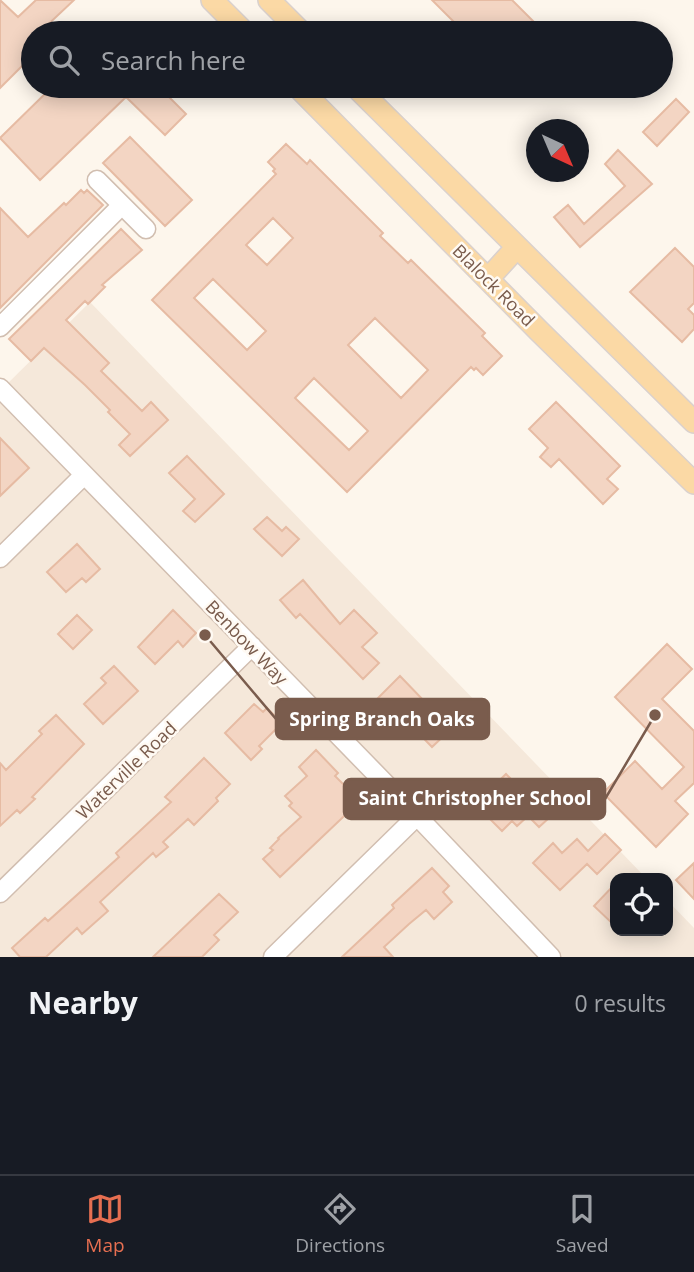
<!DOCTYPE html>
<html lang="en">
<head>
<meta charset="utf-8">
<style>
	:root { --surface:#171b24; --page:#20242c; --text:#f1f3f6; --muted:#9ea1a6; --line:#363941; --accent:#e76f51 }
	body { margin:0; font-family:"Open Sans",sans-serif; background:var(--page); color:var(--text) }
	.controls { position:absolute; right:21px; bottom:21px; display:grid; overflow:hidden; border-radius:14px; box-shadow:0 4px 18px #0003 }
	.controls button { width:63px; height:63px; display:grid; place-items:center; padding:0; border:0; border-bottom:2px solid var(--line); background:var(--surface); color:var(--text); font:35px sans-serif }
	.compass { position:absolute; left:526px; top:119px; width:63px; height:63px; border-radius:50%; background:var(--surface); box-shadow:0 4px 18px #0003; rotate:136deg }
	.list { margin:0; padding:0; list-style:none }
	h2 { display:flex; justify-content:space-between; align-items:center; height:91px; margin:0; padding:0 28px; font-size:30px }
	h2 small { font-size:23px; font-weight:400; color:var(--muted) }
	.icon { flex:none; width:38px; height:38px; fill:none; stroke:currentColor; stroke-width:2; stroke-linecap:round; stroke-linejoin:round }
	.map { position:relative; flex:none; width:694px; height:957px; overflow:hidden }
	.search { position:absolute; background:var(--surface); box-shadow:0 4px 18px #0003; left:21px; right:21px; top:21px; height:77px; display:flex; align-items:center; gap:18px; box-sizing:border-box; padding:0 24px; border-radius:38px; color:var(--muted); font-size:26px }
	.sheet { height:217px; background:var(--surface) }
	nav { display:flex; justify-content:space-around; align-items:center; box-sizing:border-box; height:98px; border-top:2px solid var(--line); background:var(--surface); font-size:19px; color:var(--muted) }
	nav a { display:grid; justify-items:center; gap:4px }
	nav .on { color:var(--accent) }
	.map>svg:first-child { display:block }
	.residential { fill:#f5e8da }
	.building { fill:#f3d5c3; stroke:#e6bba3; stroke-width:2; fill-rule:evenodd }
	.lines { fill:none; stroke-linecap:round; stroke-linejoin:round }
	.minor-casing { stroke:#d1beb0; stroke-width:21 }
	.major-casing { stroke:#dad1cd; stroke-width:24 }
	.minor { stroke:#fff; stroke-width:18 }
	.major { stroke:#fbd9a5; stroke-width:21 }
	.labels { text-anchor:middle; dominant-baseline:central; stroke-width:5; stroke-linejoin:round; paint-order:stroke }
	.street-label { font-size:18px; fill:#7a5c4d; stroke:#fffaf3 }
	.leader { fill:none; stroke:#7a5c4d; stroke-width:2.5 }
	.callout-dot { fill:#7a5c4d; stroke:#fffaf3; stroke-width:2.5 }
	.callout { fill:#7a5c4d; stroke:#7a5c4d; stroke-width:2.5 }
	.callout-label { font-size:19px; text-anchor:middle; font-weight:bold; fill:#fff }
</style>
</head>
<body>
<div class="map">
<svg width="694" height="957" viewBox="0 0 694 957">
	<rect width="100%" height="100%" fill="#fdf6ec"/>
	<!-- residential -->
	<path class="residential" d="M 90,302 L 646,878 L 615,878 L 615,931 L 668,931 L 668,901 L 694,928 L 694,957 L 0,957 L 0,391 Z"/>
	<!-- building -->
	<path class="building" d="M 0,0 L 18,17 L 36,0 L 74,0 L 39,33 L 33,33 L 33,55 L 0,88 Z
		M 432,0 L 512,0 L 545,33 L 465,33 Z
		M 53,86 L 158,86 L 186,114 L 165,135 L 126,97 L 40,180 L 0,138 Z
		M 676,99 L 689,112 L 657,146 L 643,132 Z
		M 130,137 L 192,200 L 165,226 L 103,163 Z
		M 286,144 L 307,164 L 310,160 L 383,233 L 380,236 L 408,263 L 411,260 L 485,333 L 482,336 L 502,356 L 483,375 L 476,368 L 474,370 L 471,367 L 347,492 L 152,300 L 276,174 L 273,171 L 275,169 L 268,162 ZM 273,218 L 293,238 L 267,265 L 246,245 ZM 213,279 L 266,331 L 247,350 L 194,298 ZM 375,318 L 428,370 L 401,398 L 348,345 ZM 314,378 L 368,431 L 349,450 L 295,398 Z
		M 618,150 L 652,184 L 580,247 L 554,217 L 568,205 L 584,224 L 625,186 L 605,164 Z
		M 81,190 L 84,193 L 87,190 L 103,205 L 0,308 L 0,208 L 28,237 L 64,203 L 66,205 Z
		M 121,229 L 142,250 L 102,285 L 105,287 L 88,304 L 85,301 L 66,320 L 109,363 L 101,371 L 142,411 L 151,402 L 168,420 L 130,456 L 119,445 L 130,434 L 108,412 L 110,410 L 85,385 L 44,348 L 31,361 L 9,339 Z
		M 675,248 L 694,267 L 694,303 L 688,309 L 694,315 L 694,329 L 682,342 L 630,292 Z
		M 556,402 L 620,466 L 607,479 L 618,489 L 603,504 L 559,459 L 551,467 L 540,457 L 548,448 L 529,429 Z
		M 0,438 L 29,468 L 0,496 Z
		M 187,456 L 224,494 L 195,522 L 183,511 L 195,499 L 169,473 Z
		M 267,517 L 282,531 L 286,527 L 299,539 L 282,556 L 254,529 Z
		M 77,544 L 100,569 L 86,582 L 82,578 L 66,592 L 47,572 Z
		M 303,580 L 340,624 L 354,610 L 377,633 L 362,647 L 379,663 L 363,679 L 300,614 L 296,618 L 280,600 Z
		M 173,610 L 196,633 L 183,647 L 178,641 L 155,664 L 138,647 Z
		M 77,615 L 92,630 L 73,649 L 58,634 Z
		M 667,644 L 692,669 L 662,699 L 694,731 L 694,783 L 675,801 L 688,814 L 656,847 L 603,793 L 635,761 L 662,789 L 684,767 L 615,697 Z
		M 114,666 L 138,691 L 103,724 L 84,704 L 106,683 L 101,678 Z
		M 400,676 L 451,729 L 432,747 L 399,713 L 390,721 L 373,703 Z
		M 254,704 L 263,712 L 267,708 L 282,723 L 259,746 L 262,749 L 251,760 L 225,733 Z
		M 56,715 L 84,744 L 32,797 L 35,799 L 20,813 L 17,810 L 0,826 L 0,763 L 6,770 L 42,734 L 39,731 Z
		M 316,750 L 338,773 L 335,776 L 360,801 L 280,877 L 263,859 L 273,850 L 270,848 L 279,839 L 278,838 L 301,817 L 289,806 L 292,803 L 285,796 L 307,776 L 299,767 Z
		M 204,758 L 230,784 L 216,798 L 218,801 L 194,825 L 188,819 L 163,842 L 168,847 L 156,857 L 153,853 L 100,902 L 108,911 L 82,934 L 77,928 L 46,957 L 20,957 L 12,948 L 45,918 L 48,921 L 119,857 L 116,853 L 171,802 L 165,797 Z
		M 506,774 L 549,818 L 539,827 L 528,816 L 517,826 L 512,821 L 502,831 L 475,804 Z
		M 605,834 L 621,850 L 597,874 L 587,864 L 560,890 L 533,863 L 553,843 L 562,853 L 577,839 L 588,851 Z
		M 694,863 L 694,899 L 676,880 Z
		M 432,868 L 449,886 L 443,892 L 452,902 L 434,919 L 426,910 L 409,924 L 384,947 L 393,957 L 342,957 L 394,908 L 392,905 Z
		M 615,884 L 615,926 L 594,906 Z
		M 219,894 L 238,912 L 214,935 L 219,940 L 202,957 L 153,957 Z"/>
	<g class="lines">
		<!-- minor casing -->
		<g class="minor-casing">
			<path id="minor" d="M 97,180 L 122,205
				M 0,327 L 122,205 L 146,229
				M 0,388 L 417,816 L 551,957
				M 0,558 L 84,475
				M 0,893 L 252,646
				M 273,957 L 417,816"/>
		</g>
		<!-- major casing -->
		<g class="major-casing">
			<path id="major" d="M 212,0 L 245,33
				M 269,0 L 302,33
				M 297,86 L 539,331 L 694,483
				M 355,86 L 694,422
				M 488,279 L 517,247"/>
		</g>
		<!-- minor -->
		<use href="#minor" class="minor"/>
		<!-- major -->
		<use href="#major" class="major"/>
	</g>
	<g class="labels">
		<!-- street labels -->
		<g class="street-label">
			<text transform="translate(494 285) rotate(45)">Blalock Road</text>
			<text transform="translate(247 642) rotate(46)">Benbow Way</text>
			<text transform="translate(126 770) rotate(-44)">Waterville Road</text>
		</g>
	</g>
	<!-- callouts -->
	<path class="leader" d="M205 635L276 719M655 715L605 799"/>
	<g class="callout-dot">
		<circle cx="205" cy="635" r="7"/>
		<circle cx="655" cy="715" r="7"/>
	</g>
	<g class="callout">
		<rect x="276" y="699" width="213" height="40" rx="7"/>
		<rect x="344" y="779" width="261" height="40" rx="7"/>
	</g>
	<g class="callout-label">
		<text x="382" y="726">Spring Branch Oaks</text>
		<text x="475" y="805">Saint Christopher School</text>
	</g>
</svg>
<div class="controls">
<button><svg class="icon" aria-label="locate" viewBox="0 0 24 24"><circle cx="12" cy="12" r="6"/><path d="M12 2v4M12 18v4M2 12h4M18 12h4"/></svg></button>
</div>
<svg class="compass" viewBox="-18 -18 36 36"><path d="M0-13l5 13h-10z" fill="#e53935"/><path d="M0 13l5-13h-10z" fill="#9ea1a6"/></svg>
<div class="search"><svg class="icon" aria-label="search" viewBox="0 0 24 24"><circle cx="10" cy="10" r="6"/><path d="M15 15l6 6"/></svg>Search here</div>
</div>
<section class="sheet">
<h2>Nearby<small>0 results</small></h2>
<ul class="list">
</ul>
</section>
<nav>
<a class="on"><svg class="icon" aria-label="map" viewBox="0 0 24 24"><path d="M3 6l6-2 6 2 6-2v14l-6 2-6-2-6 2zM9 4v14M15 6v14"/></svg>Map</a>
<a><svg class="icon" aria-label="directions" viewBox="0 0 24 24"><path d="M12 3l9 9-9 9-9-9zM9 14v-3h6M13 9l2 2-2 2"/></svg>Directions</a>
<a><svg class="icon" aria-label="saved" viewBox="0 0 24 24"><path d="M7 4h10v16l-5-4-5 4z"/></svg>Saved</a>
</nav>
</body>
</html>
